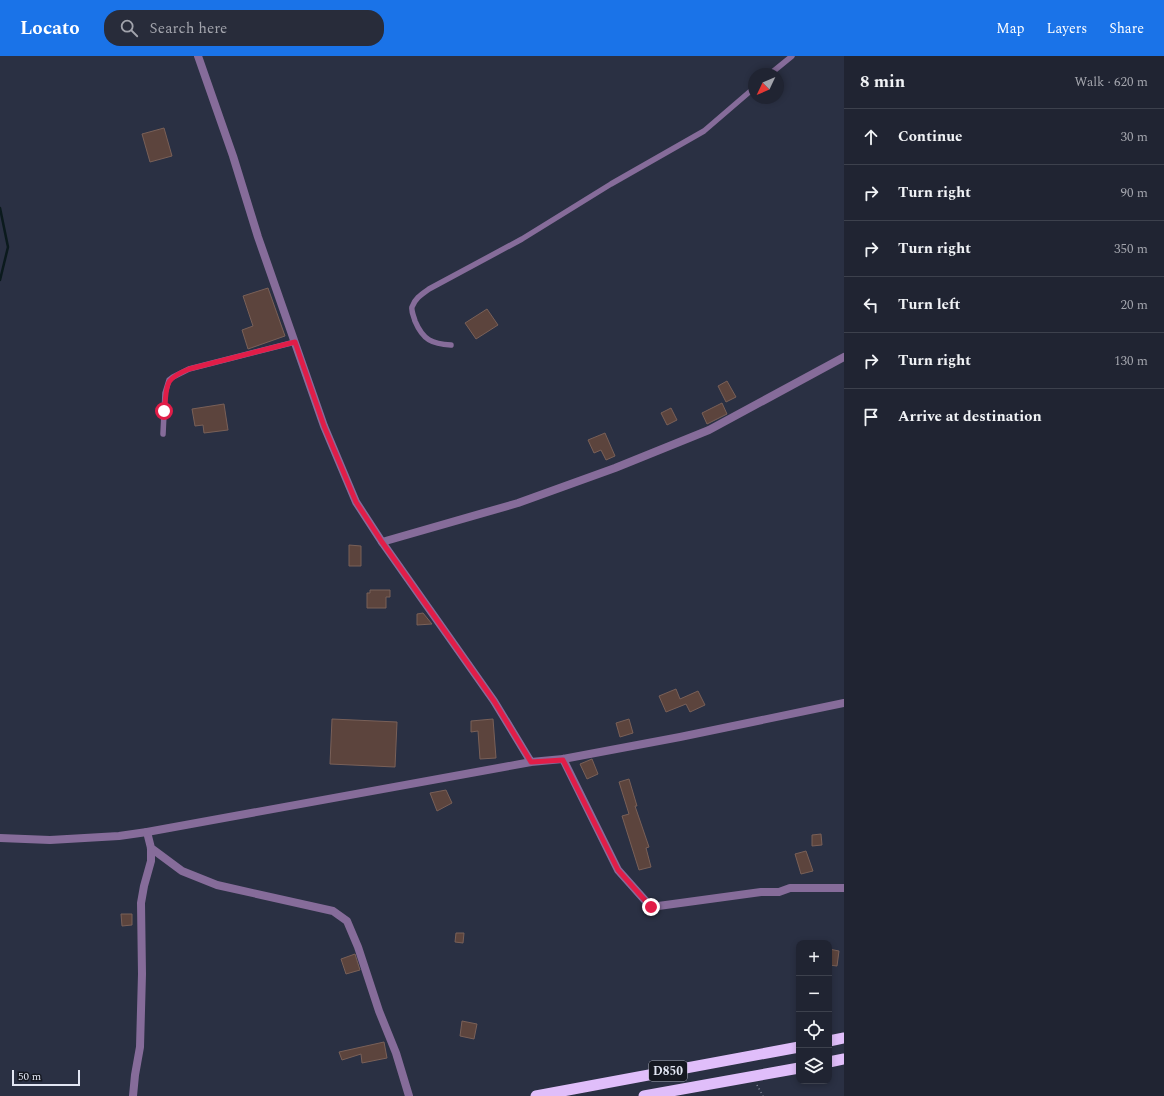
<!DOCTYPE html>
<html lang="en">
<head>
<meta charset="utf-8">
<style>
	:root { --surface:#202432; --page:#282c3a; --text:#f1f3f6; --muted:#a2a4ac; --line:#3d414d; --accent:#1a73e8 }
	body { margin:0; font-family:Spectral,serif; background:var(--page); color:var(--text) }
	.controls { position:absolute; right:12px; bottom:12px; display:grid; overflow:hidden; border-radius:8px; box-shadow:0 2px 6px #0003 }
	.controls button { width:36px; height:36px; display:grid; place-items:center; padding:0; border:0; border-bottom:1px solid var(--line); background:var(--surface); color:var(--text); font:20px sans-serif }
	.compass { position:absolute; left:748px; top:12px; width:36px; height:36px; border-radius:50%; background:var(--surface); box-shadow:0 2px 6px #0003; rotate:226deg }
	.scale { position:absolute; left:12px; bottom:10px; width:68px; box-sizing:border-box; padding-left:4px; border:2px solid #e2e6f3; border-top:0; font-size:11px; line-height:14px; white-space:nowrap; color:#e2e6f3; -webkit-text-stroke:3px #151821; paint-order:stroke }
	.stop { position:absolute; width:12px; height:12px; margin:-9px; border:3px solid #e11d48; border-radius:50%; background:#fff }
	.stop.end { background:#e11d48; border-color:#fff; box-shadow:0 1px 4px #0008 }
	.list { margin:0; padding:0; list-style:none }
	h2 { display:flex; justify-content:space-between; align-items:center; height:52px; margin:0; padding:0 16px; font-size:17px }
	h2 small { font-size:13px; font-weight:400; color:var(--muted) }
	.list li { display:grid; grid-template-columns:26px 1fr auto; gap:12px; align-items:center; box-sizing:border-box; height:56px; padding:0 16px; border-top:1px solid var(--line) }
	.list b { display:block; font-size:15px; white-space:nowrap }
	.list em { font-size:13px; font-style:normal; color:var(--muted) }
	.icon { flex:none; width:22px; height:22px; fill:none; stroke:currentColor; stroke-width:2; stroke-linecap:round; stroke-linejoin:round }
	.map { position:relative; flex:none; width:844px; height:1040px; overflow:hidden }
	header { display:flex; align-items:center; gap:24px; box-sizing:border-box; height:56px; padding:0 20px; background:var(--accent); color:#fff }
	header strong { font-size:19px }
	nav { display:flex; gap:22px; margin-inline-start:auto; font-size:14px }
	.search { width:280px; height:36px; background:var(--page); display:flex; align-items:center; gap:10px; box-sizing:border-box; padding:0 14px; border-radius:16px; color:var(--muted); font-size:15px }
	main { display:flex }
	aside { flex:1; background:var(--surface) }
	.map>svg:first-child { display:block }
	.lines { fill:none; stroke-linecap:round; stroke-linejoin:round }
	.stream { stroke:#0b1a1d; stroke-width:2.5 }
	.building { fill:#5c443d; stroke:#796058 }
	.path { stroke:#8e93a3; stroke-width:1.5; stroke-dasharray:1 3; stroke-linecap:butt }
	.service { stroke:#866c9a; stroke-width:5.5 }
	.minor { stroke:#866c9a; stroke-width:8 }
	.tertiary { stroke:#866c9a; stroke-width:8 }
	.trunk { stroke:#e0befa; stroke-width:11 }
	.route { stroke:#e11d48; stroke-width:5 }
	.labels { text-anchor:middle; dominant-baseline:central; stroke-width:3; stroke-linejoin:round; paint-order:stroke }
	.shield { fill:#151821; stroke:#a4a8b4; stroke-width:1 }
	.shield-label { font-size:12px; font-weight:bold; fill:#e2e6f3 }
</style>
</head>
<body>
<header>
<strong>Locato</strong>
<div class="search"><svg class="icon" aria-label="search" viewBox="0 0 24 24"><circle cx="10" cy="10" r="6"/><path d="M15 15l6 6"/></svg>Search here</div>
<nav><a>Map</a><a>Layers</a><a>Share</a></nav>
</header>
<main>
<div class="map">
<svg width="844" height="1040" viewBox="0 0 844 1040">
	<rect width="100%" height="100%" fill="#2a3043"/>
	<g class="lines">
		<!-- stream -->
		<path class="stream" d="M 0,152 L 8,191 L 0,224"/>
	</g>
	<!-- building -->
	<path class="building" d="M 164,72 L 172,100 L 150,106 L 142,78 Z
		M 268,232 L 285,280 L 248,293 L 242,274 L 253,270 L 243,240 Z
		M 487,253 L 498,269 L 476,283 L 465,267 Z
		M 727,325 L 736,341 L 726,346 L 718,330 Z
		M 722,347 L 727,358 L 707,368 L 702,357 Z
		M 224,348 L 228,374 L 204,377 L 203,369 L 195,370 L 192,353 Z
		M 671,352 L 677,364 L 667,369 L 661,357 Z
		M 605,377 L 615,400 L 606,404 L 601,394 L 594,397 L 588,384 Z
		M 349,489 L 361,490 L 361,510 L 349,510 Z
		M 370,534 L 390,534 L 390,541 L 386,541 L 386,552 L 367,552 L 367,537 L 370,537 Z
		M 423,557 L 432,568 L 417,569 L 417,558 Z
		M 676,633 L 680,643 L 698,635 L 705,649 L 690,656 L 686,648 L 666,656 L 659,640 Z
		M 332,663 L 397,666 L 395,711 L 330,708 Z
		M 493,663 L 496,702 L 480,703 L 478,675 L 471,676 L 471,665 Z
		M 629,663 L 633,677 L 620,681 L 616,667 Z
		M 592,703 L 598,718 L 587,723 L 580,708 Z
		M 629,723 L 637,750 L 635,750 L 649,791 L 646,792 L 651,811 L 639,814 L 622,760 L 629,758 L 619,726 Z
		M 446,734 L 452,747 L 437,755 L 430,737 Z
		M 821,778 L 822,789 L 812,790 L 812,779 Z
		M 806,795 L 813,815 L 801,818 L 795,798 Z
		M 121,858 L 132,858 L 132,869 L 122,870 Z
		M 456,877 L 464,877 L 463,887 L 455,886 Z
		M 829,893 L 839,895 L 837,910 L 829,909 Z
		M 355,898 L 360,914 L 346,918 L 341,903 Z
		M 462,965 L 477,968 L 474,983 L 460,980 Z
		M 384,986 L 387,1002 L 362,1007 L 361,998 L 342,1004 L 339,996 Z"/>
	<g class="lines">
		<!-- path -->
		<path class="path" d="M 757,1029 L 763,1040"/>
		<!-- service -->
		<path class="service" d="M 770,18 L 792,0
			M 451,289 C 432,288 423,284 415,265 C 414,261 411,255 412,251 C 415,242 422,238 429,233 L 522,183 L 611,128 L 704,75 L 754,32
			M 163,378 L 165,337 L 169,324 L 173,321 L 189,313 L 295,286"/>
		<!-- minor -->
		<path class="minor" d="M 382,486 L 518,447 L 615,412 L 709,374 L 844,301
			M 563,703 L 618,814 L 651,851 L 761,836 L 779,836 L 790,832 L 844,832
			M 151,792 L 182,815 L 217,829 L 333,855 L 347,865 L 358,891 L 379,955 L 396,997 L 409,1040
			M 133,1040 L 135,1019 L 140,991 L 142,918 L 141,847 L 144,830 L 151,805 L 151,792 L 147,776"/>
		<!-- tertiary -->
		<path class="tertiary" d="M 198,0 L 233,100 L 258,181 L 324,370 L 356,446 L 382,486 L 494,645 L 531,706
			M 0,782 L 50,784 L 119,780 L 147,776 L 531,706 L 563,703 L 680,681 L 844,647"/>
		<!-- trunk -->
		<path class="trunk" d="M 829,985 L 844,982
			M 829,1006 L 844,1003
			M 536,1040 L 799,991
			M 644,1040 L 799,1012"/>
	</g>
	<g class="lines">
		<!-- route -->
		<path class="route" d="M 164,355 C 168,329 162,324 189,313 L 295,286 L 324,370 L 356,446 L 382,486 L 494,645 L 531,706 L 563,704 L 618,814 L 651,851"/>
	</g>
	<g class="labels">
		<!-- shield labels -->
		<rect class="shield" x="649" y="1005" width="38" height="20" rx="3"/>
		<g class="shield-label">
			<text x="668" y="1015">D850</text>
		</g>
	</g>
</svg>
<div class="controls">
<button>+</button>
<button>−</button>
<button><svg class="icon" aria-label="locate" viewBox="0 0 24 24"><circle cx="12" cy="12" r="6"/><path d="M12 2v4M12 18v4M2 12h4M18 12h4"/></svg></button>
<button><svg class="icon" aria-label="layers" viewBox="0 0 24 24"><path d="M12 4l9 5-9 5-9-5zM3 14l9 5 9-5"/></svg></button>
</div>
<svg class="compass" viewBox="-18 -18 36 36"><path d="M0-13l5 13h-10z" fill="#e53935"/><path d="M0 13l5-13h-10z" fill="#a2a4ac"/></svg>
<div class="scale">50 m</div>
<div class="stop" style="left:164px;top:355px"></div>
<div class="stop end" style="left:651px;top:851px"></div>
</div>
<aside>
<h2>8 min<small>Walk · 620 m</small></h2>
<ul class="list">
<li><svg class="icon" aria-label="ahead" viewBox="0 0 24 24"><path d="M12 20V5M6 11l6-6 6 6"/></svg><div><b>Continue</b></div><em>30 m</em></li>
<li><svg class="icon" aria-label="right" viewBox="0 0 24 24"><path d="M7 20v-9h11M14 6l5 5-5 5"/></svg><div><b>Turn right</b></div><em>90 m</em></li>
<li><svg class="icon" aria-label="right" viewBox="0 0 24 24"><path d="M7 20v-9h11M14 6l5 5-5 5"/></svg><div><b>Turn right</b></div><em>350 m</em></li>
<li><svg class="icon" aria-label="left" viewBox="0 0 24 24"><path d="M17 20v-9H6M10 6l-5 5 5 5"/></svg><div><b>Turn left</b></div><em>20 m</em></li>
<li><svg class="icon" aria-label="right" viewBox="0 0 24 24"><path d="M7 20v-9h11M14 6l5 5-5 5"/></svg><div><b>Turn right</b></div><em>130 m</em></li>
<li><svg class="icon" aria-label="arrive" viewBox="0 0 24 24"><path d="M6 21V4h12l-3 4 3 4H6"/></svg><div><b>Arrive at destination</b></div></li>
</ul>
</aside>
</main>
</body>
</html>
